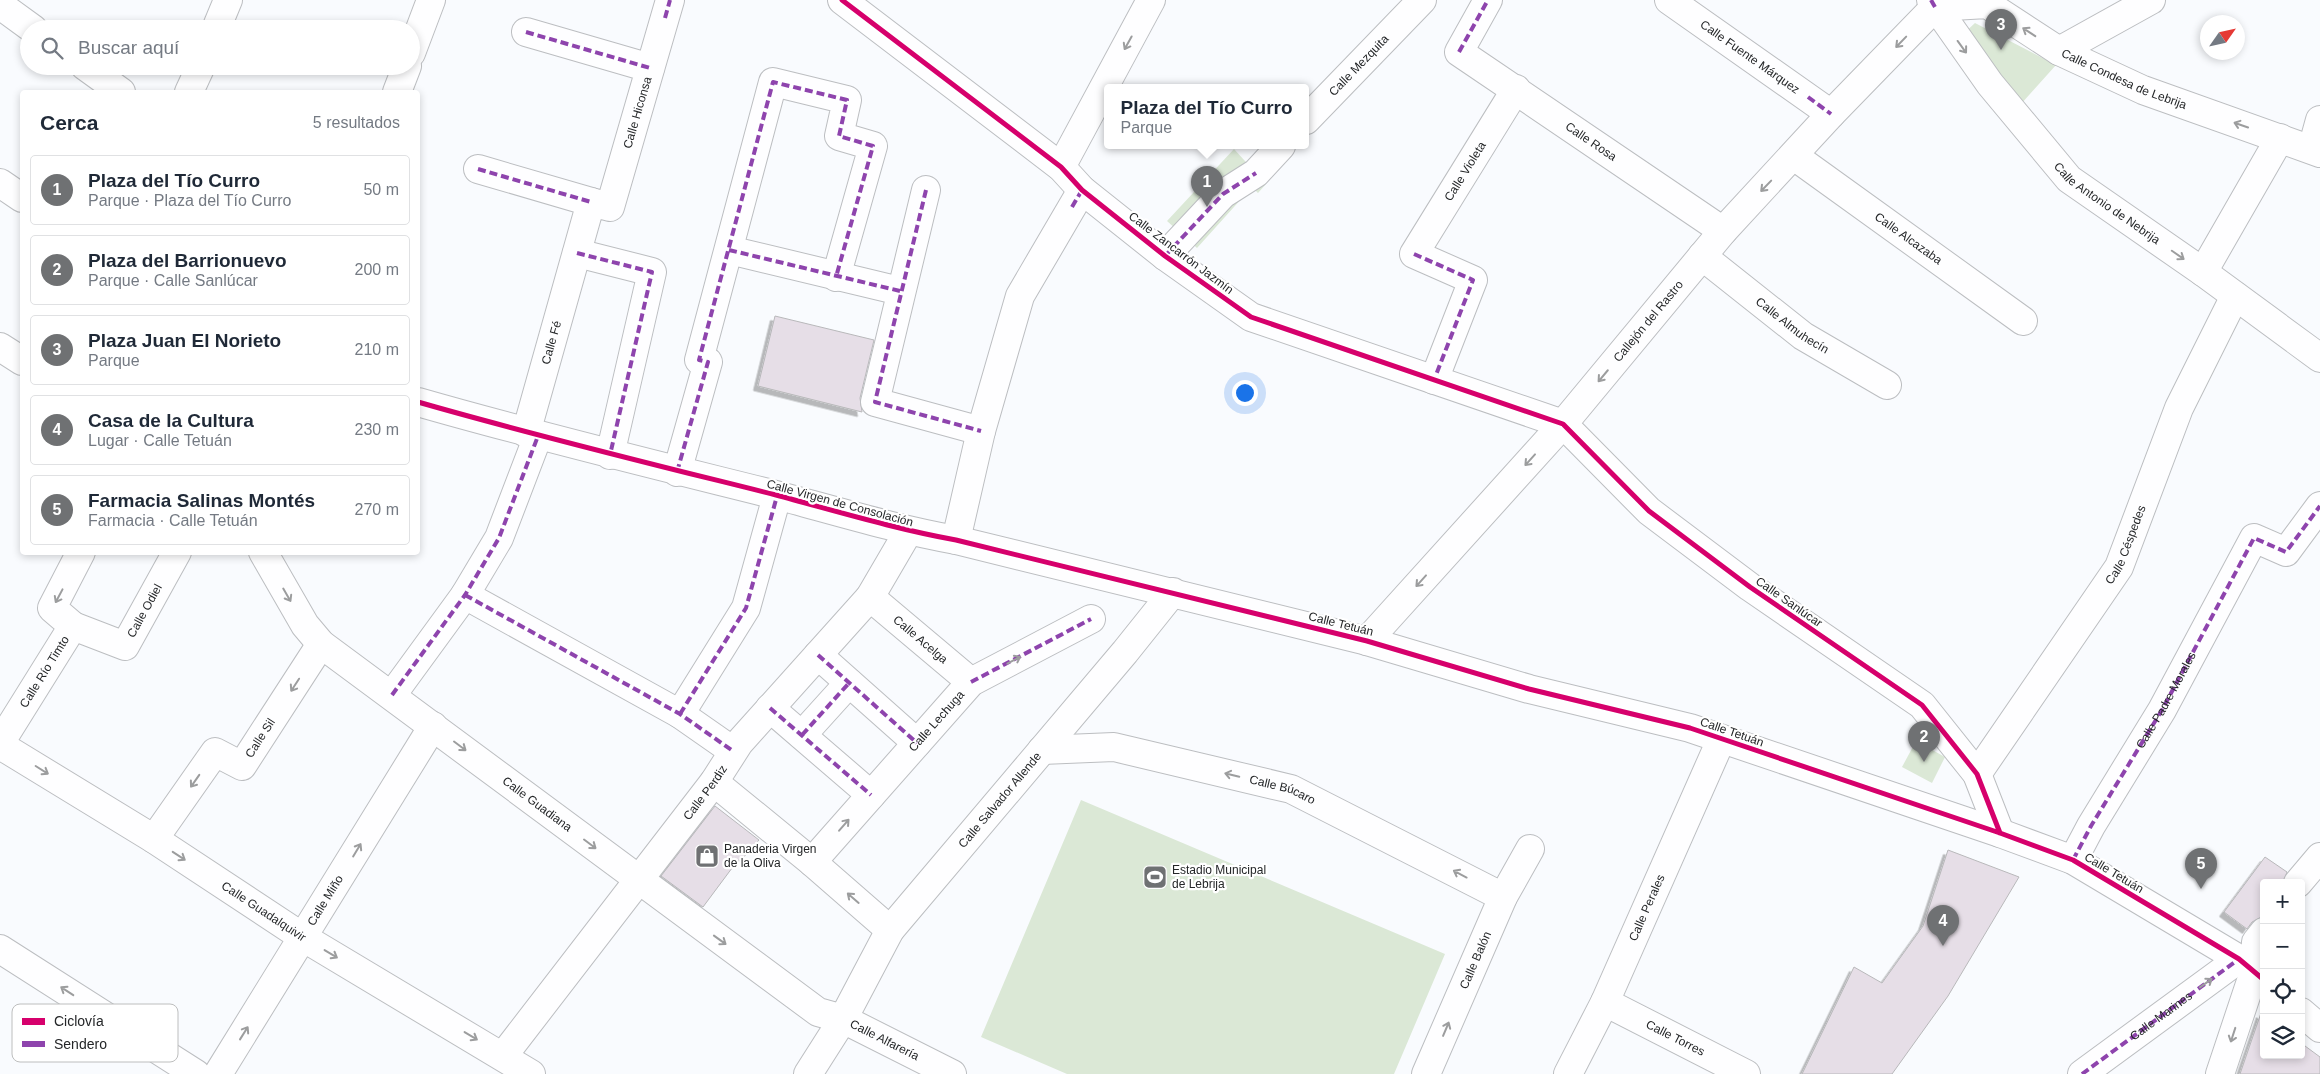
<!DOCTYPE html>
<html lang="es">
<head>
<meta charset="utf-8">
<style>
	:root { --surface:#fff; --page:#f6f6f7; --text:#1f2937; --muted:#747a83; --line:#e0e1e3; --accent:#6f7173 }
	body { margin:0; font-family:Arial,sans-serif; background:var(--page); color:var(--text) }
	.controls { position:absolute; right:15px; bottom:15px; display:grid; overflow:hidden; border-radius:5px; box-shadow:0 2px 8px #0003 }
	.controls button { width:45px; height:45px; display:grid; place-items:center; padding:0; border:0; border-bottom:1px solid var(--line); background:var(--surface); color:var(--text); font:25px sans-serif }
	.compass { position:absolute; left:2200px; top:15px; width:45px; height:45px; border-radius:50%; background:var(--surface); box-shadow:0 2px 8px #0003; rotate:56deg }
	.you { position:absolute; left:1244px; top:392px; width:18px; height:18px; margin:-12px; border:4px solid #fff; border-radius:50%; background:#1a73e8; box-shadow:0 0 0 8px #1a73e833 }
	.badge { display:grid; place-items:center; width:32px; height:32px; border-radius:50%; background:var(--accent); color:#fff; font-size:16px; font-weight:700 }
	.pin { position:absolute; translate:-50% -41px; filter:drop-shadow(0 1px 2px #0008) }
	.pin::after { content:''; position:absolute; top:26px; width:18px; height:15px; background:inherit; clip-path:polygon(0 0,100% 0,50% 100%) }
	.popup { position:absolute; left:1104px; top:84px; width:205px; height:65px; box-sizing:border-box; display:grid; place-content:center; border-radius:5px; background:var(--surface); filter:drop-shadow(0 1px 4px #0005); font-size:16px; white-space:nowrap; color:var(--muted) }
	.popup b { font-size:19px; color:var(--text) }
	.popup::after { content:''; position:absolute; left:50%; top:100%; margin-left:-10px; border:10px solid transparent; border-top-color:var(--surface) }
	.list { margin:0; padding:0; list-style:none }
	h2 { display:flex; justify-content:space-between; align-items:center; height:65px; margin:0; padding:0 20px; font-size:21px }
	h2 small { font-size:16px; font-weight:400; color:var(--muted) }
	.list li { display:grid; grid-template-columns:32px 1fr auto; gap:15px; align-items:center; box-sizing:border-box; height:70px; margin:0 10px 10px; padding:0 10px; border:1px solid var(--line); border-radius:5px }
	.list b { display:block; font-size:19px; white-space:nowrap }
	.list p { margin:0; font-size:16px; white-space:nowrap; color:var(--muted) }
	.list em { font-size:16px; font-style:normal; color:var(--muted) }
	.icon { flex:none; width:28px; height:28px; fill:none; stroke:currentColor; stroke-width:2; stroke-linecap:round; stroke-linejoin:round }
	.map { position:relative; flex:none; width:2320px; height:1074px; overflow:hidden }
	.search { position:absolute; background:var(--surface); box-shadow:0 2px 8px #0003; left:20px; top:20px; width:400px; height:55px; display:flex; align-items:center; gap:12px; box-sizing:border-box; padding:0 18px; border-radius:28px; color:var(--muted); font-size:19px }
	.panel { position:absolute; background:var(--surface); box-shadow:0 2px 8px #0003; left:20px; top:90px; width:400px; height:465px; border-radius:5px }
	.map>svg:first-child { display:block }
	.green { fill:#dbe8d6 }
	.building { fill:#e6dee7; stroke:#b8b8ba; filter:url(#shadow) }
	.lines { fill:none; stroke-linecap:round; stroke-linejoin:round }
	.minor-casing { stroke:#bcbec1; stroke-width:30 }
	.minor { stroke:#fefeff; stroke-width:28 }
	.quiet { stroke:#8e44ad; stroke-width:4; stroke-dasharray:8 4; stroke-linecap:butt }
	.cycleway-casing { stroke:#fff; stroke-width:8 }
	.cycleway { stroke:#d6006c; stroke-width:5 }
	.oneway { stroke:#9c9d9e }
	.labels { text-anchor:middle; dominant-baseline:central; stroke-width:4.5; stroke-linejoin:round; paint-order:stroke }
	.street-label { font-size:12px; fill:#242628; stroke:#fff }
	.poi-label { font-size:12px; fill:#242628; stroke:#fff; text-anchor:start }
	.key { fill:#fff; stroke:#bdbebe; stroke-width:1 }
	.key-label { font-size:14px; fill:#242628 }
</style>
</head>
<body>
<div class="map">
<svg width="2320" height="1074" viewBox="0 0 2320 1074">
	<defs>
		<filter id="shadow"><feDropShadow dx="-4.5" dy="4.5" stdDeviation="0" flood-color="#0004"/></filter>
	</defs>
	<rect width="100%" height="100%" fill="#f9fbfe"/>
	<!-- green -->
	<path class="green" d="M 1975,23 L 2056,65 L 2021,104 L 1962,35 Z
		M 1234,149 L 1266,184 L 1258,193 L 1252,187 L 1197,248 L 1167,221 Z
		M 1916,741 L 1945,757 L 1932,783 L 1902,767 Z
		M 1081,800 L 1445,954 L 1394,1074 L 1067,1074 L 981,1037 Z"/>
	<!-- building -->
	<path class="building" d="M 775,316 L 874,340 L 860,398 L 862,412 L 758,386 Z
		M 715,806 L 759,840 L 740,861 L 738,860 L 703,907 L 661,876 Z
		M 1948,850 L 2019,877 L 1948,996 L 1892,1074 L 1802,1074 L 1854,967 L 1882,983 L 1923,926 Z
		M 2265,857 L 2287,872 L 2283,883 L 2264,883 L 2264,916 L 2252,922 L 2247,929 L 2224,912 Z
		M 2261,1013 L 2264,1016 L 2264,1055 L 2301,1055 L 2301,1043 L 2320,1057 L 2320,1074 L 2240,1074 Z"/>
	<g class="lines">
		<!-- minor casing -->
		<g class="minor-casing">
			<g id="minor">
				<path d="M 842,0 L 1061,167 L 1082,190 L 1165,256 L 1251,317 L 1563,424 L 1649,511 L 1750,587 L 1922,705 L 1977,774 L 2000,833"/>
				<path id="s1" d="M 1488,0 L 1459,52 L 1723,231"/>
				<path id="s2" d="M 1669,0 L 1831,114"/>
				<path id="s3" d="M 1931,0 L 1990,84 L 2069,179 L 2203,272 L 2320,358"/>
				<path d="M 0,5 L 33,29"/>
				<path id="s4" d="M 1935,7 L 1987,4 L 2059,51 L 2143,90 L 2320,153"/>
				<path d="M 216,29 L 228,0"/>
				<path d="M 526,32 L 650,68"/>
				<path d="M 2059,51 L 2151,0"/>
				<path d="M 411,53 L 431,0"/>
				<path d="M 85,66 L 121,92"/>
				<path d="M 189,92 L 201,66"/>
				<path d="M 397,92 L 407,66"/>
				<path id="s5" d="M 1306,120 L 1422,0"/>
				<path d="M 2312,149 L 2320,120"/>
				<path id="s6" d="M 1794,156 L 2023,321"/>
				<path d="M 1061,167 L 1151,0"/>
				<path d="M 478,169 L 591,202"/>
				<path d="M 0,183 L 22,198"/>
				<path d="M 926,190 L 875,402 L 981,431"/>
				<path d="M 729,250 L 900,291"/>
				<path d="M 577,253 L 652,272 L 610,455"/>
				<path d="M 1165,256 L 1223,194 L 1256,173 L 1281,146"/>
				<path id="s7" d="M 1702,256 L 1803,336 L 1887,385"/>
				<path d="M 2203,272 L 2280,138"/>
				<path d="M 0,347 L 22,361"/>
				<path id="s8" d="M 1434,380 L 1473,280 L 1414,254 L 1516,89"/>
				<path d="M 418,402 C 536,436 656,465 776,495 C 836,511 895,529 956,540 L 1367,641 L 1529,689 L 1690,728 L 2000,833 L 2073,860 L 2239,959 L 2264,980"/>
				<path id="s9" d="M 526,433 L 591,202 L 610,207 L 670,0"/>
				<path d="M 677,472 L 708,362 L 699,360 L 773,82 L 847,100 L 839,136 L 873,146 L 836,277"/>
				<path d="M 956,540 L 981,431 L 1020,296 L 1082,190"/>
				<path id="s10" d="M 263,552 L 305,625 L 321,644 L 818,1012 L 843,1019 L 952,1074"/>
				<path d="M 465,595 L 680,714 L 733,751"/>
				<path id="s11" d="M 870,597 L 971,682"/>
				<path id="s12" d="M 73,626 L 125,646 L 177,552"/>
				<path id="s13" d="M 1367,641 L 1563,424 L 1723,231 L 1831,114 L 1935,7"/>
				<path d="M 818,655 L 917,743"/>
				<path d="M 392,695 L 465,595 L 499,538 L 538,436"/>
				<path d="M 770,708 L 871,795"/>
				<path d="M 680,714 L 746,608 L 777,496"/>
				<path d="M 802,735 L 849,683"/>
				<path id="s14" d="M 0,743 L 73,626 L 52,608 L 81,552"/>
				<path id="s15" d="M 0,745 L 154,839 L 304,938 L 531,1074"/>
				<path id="s16" d="M 1042,750 L 1114,747 L 1291,789 L 1503,897"/>
				<path id="s17" d="M 1977,774 L 2119,567 L 2179,408 L 2235,296"/>
				<path d="M 714,782 L 812,862 L 890,930"/>
				<path id="s18" d="M 154,839 L 215,752 L 242,766 L 321,644"/>
				<path id="s19" d="M 2073,860 L 2091,826 L 2162,710 L 2254,538 L 2286,552 L 2320,506"/>
				<path id="s20" d="M 812,862 L 971,682 L 1091,619"/>
				<path d="M 2298,883 L 2320,857"/>
				<path d="M 0,949 L 196,1074"/>
				<path id="s21" d="M 1605,1002 L 1746,1074"/>
				<path d="M 2301,1012 L 2320,1028"/>
				<path id="s22" d="M 503,1056 L 714,782 L 739,743 L 870,597 L 908,532"/>
				<path id="s23" d="M 218,1074 L 433,726"/>
				<path id="s24" d="M 808,1074 L 843,1019 L 890,930 L 1125,652 L 1173,592"/>
				<path id="s25" d="M 1426,1074 L 1503,897 L 1530,849"/>
				<path id="s26" d="M 1568,1074 L 1605,1002 L 1721,740"/>
				<path d="M 2082,1074 L 2239,959"/>
				<path d="M 2220,1074 L 2254,972 L 2256,942 L 2264,932"/>
			</g>
		</g>
		<!-- minor -->
		<use href="#minor" class="minor"/>
		<!-- quiet -->
		<g class="quiet">
			<path d="M 1931,0 L 1935,7"/>
			<path d="M 665,18 L 670,0"/>
			<path d="M 526,32 L 650,68"/>
			<path d="M 1459,52 L 1488,0"/>
			<path d="M 1808,97 L 1831,114"/>
			<path d="M 478,169 L 591,202"/>
			<path d="M 926,190 L 875,402 L 981,431"/>
			<path d="M 1072,207 L 1082,190"/>
			<path d="M 729,250 L 900,291"/>
			<path d="M 577,253 L 652,272 L 610,455"/>
			<path d="M 1414,254 L 1473,280 L 1434,380"/>
			<path d="M 1165,256 L 1223,194 L 1256,173"/>
			<path d="M 677,472 L 708,362 L 699,360 L 773,82 L 847,100 L 839,136 L 873,146 L 836,277"/>
			<path d="M 465,595 L 680,714 L 733,751"/>
			<path d="M 818,655 L 917,743"/>
			<path d="M 971,682 L 1091,619"/>
			<path d="M 392,695 L 465,595 L 499,538 L 538,436"/>
			<path d="M 770,708 L 871,795"/>
			<path d="M 680,714 L 746,608 L 777,496"/>
			<path d="M 802,735 L 849,683"/>
			<path d="M 2073,860 L 2091,826 L 2162,710 L 2254,538 L 2286,552 L 2320,506"/>
			<path id="s27" d="M 2082,1074 L 2239,959"/>
		</g>
		<!-- cycleway casing -->
		<g class="cycleway-casing">
			<path id="cycleway" d="M 842,0 L 1061,167 L 1082,190 L 1165,256 L 1251,317 L 1563,424 L 1649,511 L 1750,587 L 1922,705 L 1977,774 L 2000,833
				M 418,402 C 536,436 656,465 776,495 C 836,511 895,529 956,540 L 1367,641 L 1529,689 L 1690,728 L 2000,833 L 2073,860 L 2239,959 L 2264,980"/>
		</g>
		<!-- cycleway -->
		<use href="#cycleway" class="cycleway"/>
	</g>
	<!-- one-way arrows -->
	<defs><path id="oneway-shaft" d="M-6 0H5M1.5-3L5.5 0L1.5 3" fill="none" stroke-width="1.6" stroke-linecap="round" stroke-linejoin="round" transform="scale(1.25)"/></defs>
	<g class="oneway">
		<use href="#oneway-shaft" transform="translate(2029 32) rotate(-147)"/>
		<use href="#oneway-shaft" transform="translate(1901 42) rotate(134)"/>
		<use href="#oneway-shaft" transform="translate(1128 43) rotate(119)"/>
		<use href="#oneway-shaft" transform="translate(1962 47) rotate(54)"/>
		<use href="#oneway-shaft" transform="translate(2241 125) rotate(-161)"/>
		<use href="#oneway-shaft" transform="translate(1766 186) rotate(134)"/>
		<use href="#oneway-shaft" transform="translate(2178 255) rotate(35)"/>
		<use href="#oneway-shaft" transform="translate(1603 376) rotate(130)"/>
		<use href="#oneway-shaft" transform="translate(1530 460) rotate(132)"/>
		<use href="#oneway-shaft" transform="translate(1421 581) rotate(132)"/>
		<use href="#oneway-shaft" transform="translate(287 595) rotate(60)"/>
		<use href="#oneway-shaft" transform="translate(59 596) rotate(118)"/>
		<use href="#oneway-shaft" transform="translate(1014 660) rotate(-28)"/>
		<use href="#oneway-shaft" transform="translate(295 685) rotate(123)"/>
		<use href="#oneway-shaft" transform="translate(460 746) rotate(37)"/>
		<use href="#oneway-shaft" transform="translate(42 770) rotate(32)"/>
		<use href="#oneway-shaft" transform="translate(1232 775) rotate(-166)"/>
		<use href="#oneway-shaft" transform="translate(195 781) rotate(125)"/>
		<use href="#oneway-shaft" transform="translate(844 825) rotate(-49)"/>
		<use href="#oneway-shaft" transform="translate(590 844) rotate(37)"/>
		<use href="#oneway-shaft" transform="translate(357 850) rotate(-59)"/>
		<use href="#oneway-shaft" transform="translate(179 856) rotate(33)"/>
		<use href="#oneway-shaft" transform="translate(1460 874) rotate(-152)"/>
		<use href="#oneway-shaft" transform="translate(853 898) rotate(-139)"/>
		<use href="#oneway-shaft" transform="translate(720 940) rotate(36)"/>
		<use href="#oneway-shaft" transform="translate(331 954) rotate(31)"/>
		<use href="#oneway-shaft" transform="translate(2206 983) rotate(-36)"/>
		<use href="#oneway-shaft" transform="translate(67 991) rotate(-147)"/>
		<use href="#oneway-shaft" transform="translate(1446 1029) rotate(-67)"/>
		<use href="#oneway-shaft" transform="translate(244 1033) rotate(-58)"/>
		<use href="#oneway-shaft" transform="translate(2233 1035) rotate(108)"/>
		<use href="#oneway-shaft" transform="translate(471 1036) rotate(31)"/>
	</g>
	<!-- icons -->
	<defs>
		<g id="shop-square" transform="scale(1.25)"><rect x="-9" y="-9" width="18" height="18" rx="4" fill="#6f7173" stroke="#fff"/><path d="M-5-2.5h2.3a2.7 3.5 0 0 1 5.4 0H5L5.5 6h-11ZM-1.5-2.5h3a1.5 2.3 0 0 0-3 0Z" fill="#fff"/></g>
		<g id="stadium-square" transform="scale(1.25)"><rect x="-9" y="-9" width="18" height="18" rx="4" fill="#6f7173" stroke="#fff"/><path d="M0-5a6.5 5 0 1 0 0 10a6.5 5 0 1 0 0-10ZM-3.5-1.8h7v3.6h-7Z" fill="#fff"/></g>
	</defs>
	<g fill-rule="evenodd">
		<use href="#shop-square" x="707" y="856"/>
		<use href="#stadium-square" x="1155" y="877"/>
	</g>
	<g class="labels">
		<!-- street labels -->
		<g class="street-label">
			<text stroke="none"><textPath href="#s2" startOffset="99">Calle Fuente Márquez</textPath></text>
			<text stroke="none"><textPath href="#s5" startOffset="76">Calle Mezquita</textPath></text>
			<text stroke="none"><textPath href="#s4" startOffset="209">Calle Condesa de Lebrija</textPath></text>
			<text stroke="none"><textPath href="#s9" startOffset="358">Calle Hiconsa</textPath></text>
			<text stroke="none"><textPath href="#s1" startOffset="219">Calle Rosa</textPath></text>
			<text stroke="none"><textPath href="#s8" startOffset="269">Calle Violeta</textPath></text>
			<text stroke="none"><textPath href="#s3" startOffset="271">Calle Antonio de Nebrija</textPath></text>
			<text stroke="none"><textPath href="#s6" startOffset="141">Calle Alcazaba</textPath></text>
			<text transform="translate(1181 253) rotate(37)">Calle Zancarrón Jazmín</text>
			<text stroke="none"><textPath href="#s13" startOffset="426">Callejón del Rastro</textPath></text>
			<text stroke="none"><textPath href="#s7" startOffset="114">Calle Almuhecín</textPath></text>
			<text stroke="none"><textPath href="#s9" startOffset="94">Calle Fé</textPath></text>
			<text transform="translate(840 503) rotate(15)">Calle Virgen de Consolación</text>
			<text stroke="none"><textPath href="#s17" startOffset="274">Calle Céspedes</textPath></text>
			<text transform="translate(1789 602) rotate(35)">Calle Sanlúcar</text>
			<text stroke="none"><textPath href="#s12" startOffset="96">Calle Odiel</textPath></text>
			<text transform="translate(1341 624) rotate(14)">Calle Tetuán</text>
			<text stroke="none"><textPath href="#s11" startOffset="66">Calle Acelga</textPath></text>
			<text stroke="none"><textPath href="#s14" startOffset="84">Calle Río Timto</textPath></text>
			<text stroke="none"><textPath href="#s19" startOffset="185">Calle Padre Morales</textPath></text>
			<text stroke="none"><textPath href="#s20" startOffset="188">Calle Lechuga</textPath></text>
			<text transform="translate(1732 732) rotate(19)">Calle Tetuán</text>
			<text stroke="none"><textPath href="#s18" startOffset="170">Calle Sil</textPath></text>
			<text stroke="none"><textPath href="#s16" startOffset="246">Calle Búcaro</textPath></text>
			<text stroke="none"><textPath href="#s22" startOffset="332">Calle Perdiz</textPath></text>
			<text stroke="none"><textPath href="#s24" startOffset="336">Calle Salvador Allende</textPath></text>
			<text stroke="none"><textPath href="#s10" startOffset="378">Calle Guadiana</textPath></text>
			<text transform="translate(2114 873) rotate(31)">Calle Tetuán</text>
			<text stroke="none"><textPath href="#s23" startOffset="204">Calle Miño</textPath></text>
			<text stroke="none"><textPath href="#s26" startOffset="184">Calle Perales</textPath></text>
			<text stroke="none"><textPath href="#s15" startOffset="312">Calle Guadalquivir</textPath></text>
			<text stroke="none"><textPath href="#s25" startOffset="124">Calle Balón</textPath></text>
			<text stroke="none"><textPath href="#s27" startOffset="98">Calle Marines</textPath></text>
			<text stroke="none"><textPath href="#s21" startOffset="79">Calle Torres</textPath></text>
			<text stroke="none"><textPath href="#s10" startOffset="800">Calle Alfarería</textPath></text>
		</g>
		<!-- poi labels -->
		<g class="poi-label">
			<text x="724" y="849">Panaderia Virgen<tspan x="724" dy="14">de la Oliva</tspan></text>
			<text x="1172" y="870">Estadio Municipal<tspan x="1172" dy="14">de Lebrija</tspan></text>
		</g>
	</g>
	<!-- legend -->
	<rect x="12" y="1004" width="166" height="58" rx="8" class="key"/>
	<rect x="22" y="1018" width="23" height="7" fill="#d6006c"/>
	<rect x="22" y="1041" width="23" height="6" fill="#8e44ad"/>
	<g class="key-label">
		<text x="54" y="1026">Ciclovía</text>
		<text x="54" y="1049">Sendero</text>
	</g>
</svg>
<div class="controls">
<button>+</button>
<button>−</button>
<button><svg class="icon" aria-label="locate" viewBox="0 0 24 24"><circle cx="12" cy="12" r="6"/><path d="M12 2v4M12 18v4M2 12h4M18 12h4"/></svg></button>
<button><svg class="icon" aria-label="layers" viewBox="0 0 24 24"><path d="M12 4l9 5-9 5-9-5zM3 14l9 5 9-5"/></svg></button>
</div>
<svg class="compass" viewBox="-18 -18 36 36"><path d="M0-13l5 13h-10z" fill="#e53935"/><path d="M0 13l5-13h-10z" fill="#747a83"/></svg>
<div class="you"></div>
<div class="pin badge" style="left:1207px;top:207px">1</div>
<div class="popup"><b>Plaza del Tío Curro</b>Parque</div>
<div class="pin badge" style="left:1924px;top:762px">2</div>
<div class="pin badge" style="left:2001px;top:50px">3</div>
<div class="pin badge" style="left:1943px;top:946px">4</div>
<div class="pin badge" style="left:2201px;top:889px">5</div>
<div class="search"><svg class="icon" aria-label="search" viewBox="0 0 24 24"><circle cx="10" cy="10" r="6"/><path d="M15 15l6 6"/></svg>Buscar aquí</div>
<section class="panel">
<h2>Cerca<small>5 resultados</small></h2>
<ul class="list">
<li><span class="badge">1</span><div><b>Plaza del Tío Curro</b><p>Parque · Plaza del Tío Curro</p></div><em>50 m</em></li>
<li><span class="badge">2</span><div><b>Plaza del Barrionuevo</b><p>Parque · Calle Sanlúcar</p></div><em>200 m</em></li>
<li><span class="badge">3</span><div><b>Plaza Juan El Norieto</b><p>Parque</p></div><em>210 m</em></li>
<li><span class="badge">4</span><div><b>Casa de la Cultura</b><p>Lugar · Calle Tetuán</p></div><em>230 m</em></li>
<li><span class="badge">5</span><div><b>Farmacia Salinas Montés</b><p>Farmacia · Calle Tetuán</p></div><em>270 m</em></li>
</ul>
</section>
</div>
</body>
</html>
